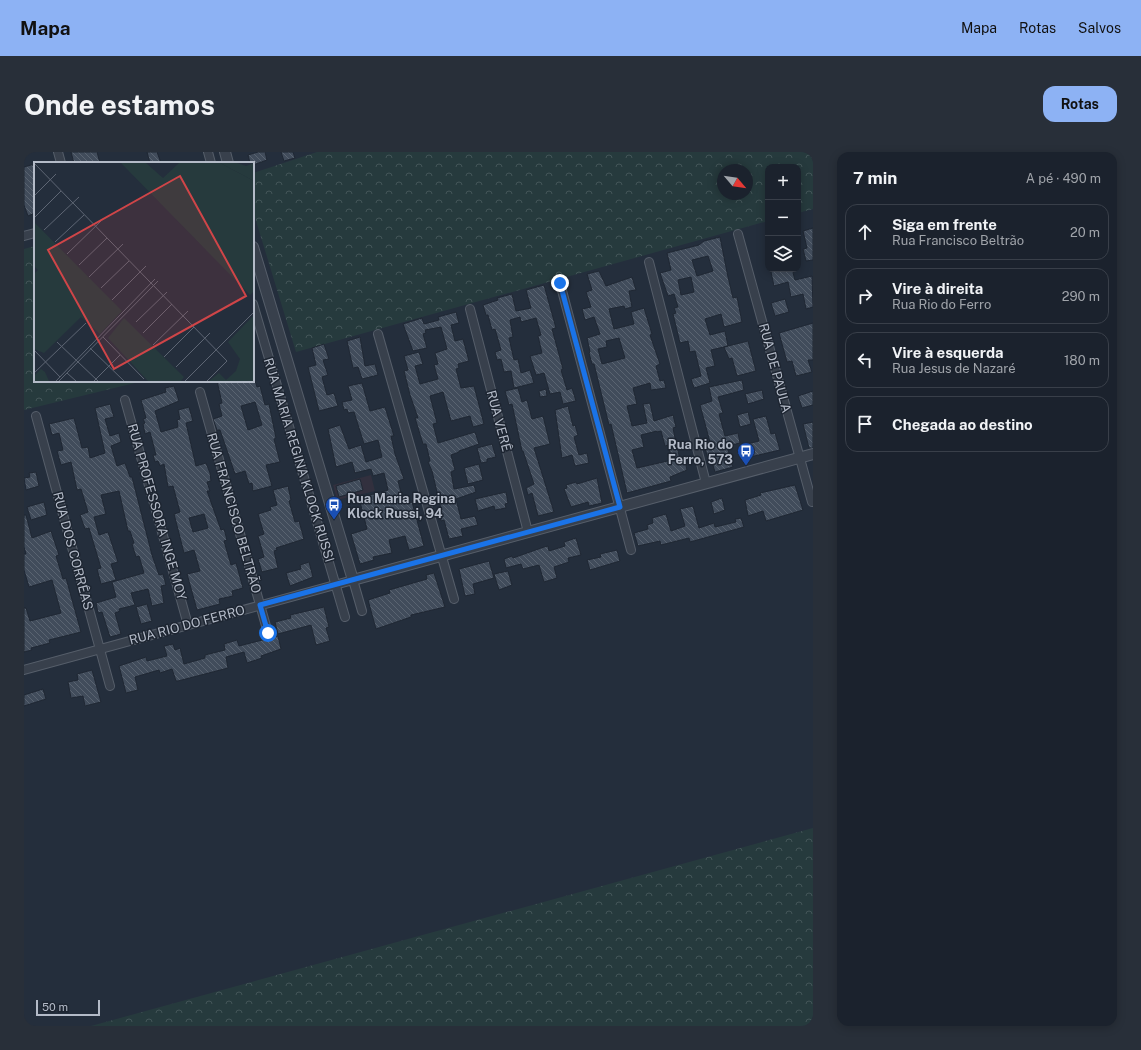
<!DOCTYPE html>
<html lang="pt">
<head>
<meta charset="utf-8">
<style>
	:root { --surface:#1b222d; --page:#282f39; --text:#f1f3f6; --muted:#a0a4aa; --line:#393f49; --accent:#8db2f4 }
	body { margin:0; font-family:"Public Sans",sans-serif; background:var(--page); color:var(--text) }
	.controls { position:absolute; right:12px; top:12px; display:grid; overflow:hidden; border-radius:8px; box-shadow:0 2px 10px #0003 }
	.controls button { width:36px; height:36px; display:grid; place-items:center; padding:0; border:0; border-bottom:1px solid var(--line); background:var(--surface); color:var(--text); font:20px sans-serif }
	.compass { position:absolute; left:693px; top:12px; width:36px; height:36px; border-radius:50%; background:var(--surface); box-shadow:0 2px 10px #0003; rotate:119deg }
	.scale { position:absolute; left:12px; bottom:10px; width:64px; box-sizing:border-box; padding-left:4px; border:2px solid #b4bbc8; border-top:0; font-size:11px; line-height:14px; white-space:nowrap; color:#b4bbc8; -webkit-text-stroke:3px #1d2531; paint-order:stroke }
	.stop { position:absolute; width:12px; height:12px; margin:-9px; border:3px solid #1a73e8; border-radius:50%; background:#fff }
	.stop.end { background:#1a73e8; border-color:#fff; box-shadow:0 1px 4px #0008 }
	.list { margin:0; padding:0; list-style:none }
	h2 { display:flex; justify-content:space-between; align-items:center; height:52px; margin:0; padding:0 16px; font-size:17px }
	h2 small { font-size:13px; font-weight:400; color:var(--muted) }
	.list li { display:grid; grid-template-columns:26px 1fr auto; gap:12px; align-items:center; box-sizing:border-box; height:56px; margin:0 8px 8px; padding:0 8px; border:1px solid var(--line); border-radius:12px }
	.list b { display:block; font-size:15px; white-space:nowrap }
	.list p { margin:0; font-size:13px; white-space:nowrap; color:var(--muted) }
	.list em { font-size:13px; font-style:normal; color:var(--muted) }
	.icon { flex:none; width:22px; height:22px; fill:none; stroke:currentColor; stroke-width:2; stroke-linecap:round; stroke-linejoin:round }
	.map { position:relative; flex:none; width:789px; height:874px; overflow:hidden; border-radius:12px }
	header { display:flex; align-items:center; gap:24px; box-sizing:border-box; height:56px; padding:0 20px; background:var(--accent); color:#111 }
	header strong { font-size:19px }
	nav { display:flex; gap:22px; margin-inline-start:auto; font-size:14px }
	.intro { display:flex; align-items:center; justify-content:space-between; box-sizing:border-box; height:96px; padding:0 24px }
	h1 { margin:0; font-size:28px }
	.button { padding:10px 18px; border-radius:12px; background:var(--accent); color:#111; font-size:14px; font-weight:700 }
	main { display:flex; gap:24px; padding:0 24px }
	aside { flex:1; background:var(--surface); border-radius:12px; box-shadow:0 2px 10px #0003 }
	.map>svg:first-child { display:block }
	.medical { fill:#32303e }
	.forest { fill:url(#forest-crowns); fill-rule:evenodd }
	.building { fill:url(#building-back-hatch); stroke:#1f2733; fill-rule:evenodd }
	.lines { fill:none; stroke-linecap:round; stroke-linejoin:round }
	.minor-casing { stroke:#565e6a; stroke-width:10 }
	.tertiary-casing { stroke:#565e6a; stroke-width:12 }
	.minor { stroke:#38404c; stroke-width:8 }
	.tertiary { stroke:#38404c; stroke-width:10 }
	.route { stroke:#1a73e8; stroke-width:5 }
	.labels { text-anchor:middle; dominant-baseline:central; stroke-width:3; stroke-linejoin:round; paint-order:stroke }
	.street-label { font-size:13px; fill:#b4bbc8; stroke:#1d2531 }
	.poi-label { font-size:13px; font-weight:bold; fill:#b4bbc8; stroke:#1d2531; text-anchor:end }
	.inset-road { fill:none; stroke:#5e6674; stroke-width:1 }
	.view { fill:#cf4548; fill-opacity:0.15; stroke:#cf4548; stroke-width:2 }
	.inset-edge { fill:none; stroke:#b4bbc8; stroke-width:2 }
</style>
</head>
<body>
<header>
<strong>Mapa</strong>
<nav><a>Mapa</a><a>Rotas</a><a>Salvos</a></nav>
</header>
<div class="intro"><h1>Onde estamos</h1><a class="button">Rotas</a></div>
<main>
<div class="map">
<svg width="789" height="874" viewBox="0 0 789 874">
	<defs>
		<pattern id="forest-crowns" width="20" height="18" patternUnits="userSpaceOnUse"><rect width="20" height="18" fill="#263a3d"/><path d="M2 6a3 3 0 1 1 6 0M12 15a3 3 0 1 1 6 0" fill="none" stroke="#435558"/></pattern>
		<pattern id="building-back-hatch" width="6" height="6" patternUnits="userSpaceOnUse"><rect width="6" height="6" fill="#414c5b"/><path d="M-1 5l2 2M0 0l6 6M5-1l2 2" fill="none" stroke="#5a6471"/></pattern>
	</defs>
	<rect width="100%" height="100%" fill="#242e3c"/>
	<!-- medical -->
	<path class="medical" d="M 347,323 L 351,339 L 313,348 L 309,333 Z"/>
	<!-- forest -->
	<path class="forest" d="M 293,0 L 789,0 L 789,57 L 774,61 L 774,15 L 744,15 L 744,69 L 272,200 L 229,59 L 229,21 ZM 699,18 L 723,18 L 723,42 L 699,42 Z
		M 11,94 L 11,229 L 119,229 L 0,258 L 0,97 Z
		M 789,676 L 789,874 L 67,874 Z"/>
	<!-- building -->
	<path class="building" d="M 47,0 L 73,0 L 76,11 L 50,11 Z
		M 123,0 L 133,0 L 137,11 L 126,11 Z
		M 234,0 L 241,0 L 243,8 L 229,13 L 226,11 L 224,3 Z
		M 257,0 L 269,0 L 271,6 L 260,9 Z
		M 7,13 L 11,13 L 11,61 L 4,64 L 0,53 L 0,15 Z
		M 789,76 L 789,108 L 782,109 L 779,97 L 783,96 L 779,79 Z
		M 696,85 L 704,125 L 709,146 L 713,145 L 718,170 L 700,175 L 697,162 L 681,167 L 686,183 L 701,179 L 704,194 L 687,198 L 691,214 L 682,216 L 686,231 L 670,236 L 667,227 L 677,224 L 671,199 L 666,200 L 664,189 L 656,191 L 649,162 L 652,161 L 650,156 L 654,155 L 650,142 L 644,144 L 636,121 L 647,118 L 643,101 L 675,93 L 680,89 ZM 684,104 L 689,119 L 673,124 L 668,108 ZM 667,125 L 670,140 L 657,143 L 654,128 Z
		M 758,117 L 768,117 L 771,128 L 788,124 L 789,155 L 782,157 L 779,142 L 767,145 L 764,130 L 750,134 L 747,120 Z
		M 575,119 L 582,134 L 608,125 L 612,138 L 605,139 L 608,155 L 601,157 L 600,154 L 585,157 L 590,177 L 610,172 L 607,160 L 620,156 L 628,182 L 626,183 L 636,212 L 632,214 L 636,229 L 640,228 L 642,236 L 627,238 L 626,231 L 609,236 L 613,252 L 603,254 L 608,274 L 623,271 L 619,252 L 626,251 L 630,269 L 649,263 L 652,275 L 649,276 L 652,291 L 657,311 L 661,309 L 663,318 L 646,325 L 647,329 L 603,341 L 587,272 L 585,273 L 570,212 L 568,212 L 565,201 L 566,200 L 563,186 L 576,182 L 570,165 L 561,168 L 558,157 L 567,155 L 562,140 L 568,138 L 563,122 ZM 595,186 L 601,206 L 578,212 L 574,197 L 583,195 L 582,189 ZM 633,279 L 633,280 L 637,279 L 641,294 L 644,293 L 648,308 L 613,316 L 608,298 L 620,295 L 617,283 Z
		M 520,133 L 532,176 L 528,177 L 539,217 L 537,218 L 543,238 L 548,236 L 552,249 L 539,252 L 536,240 L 526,242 L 520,221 L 512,223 L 506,204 L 518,201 L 514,184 L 517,183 L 512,166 L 497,170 L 496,165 L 486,168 L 489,185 L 485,186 L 490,208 L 494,207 L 497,221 L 506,218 L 510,231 L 490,236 L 487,219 L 480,220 L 477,207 L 473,208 L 471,200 L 477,198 L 471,177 L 468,178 L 464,163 L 462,163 L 459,153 L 474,148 L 473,146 L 488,142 L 492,159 L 507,156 L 502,138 Z
		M 761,147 L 765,160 L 751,164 L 747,151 Z
		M 432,160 L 435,171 L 427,173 L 431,189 L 439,187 L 445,209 L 434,212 L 435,216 L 432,217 L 437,236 L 450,234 L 460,272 L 449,275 L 446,264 L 427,269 L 419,240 L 406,244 L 413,271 L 409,272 L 414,291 L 451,280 L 455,292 L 435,299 L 435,300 L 427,303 L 431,318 L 427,320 L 430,337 L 450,333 L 452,340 L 432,347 L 437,367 L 451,364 L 454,373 L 437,377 L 439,384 L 425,387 L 420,368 L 417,369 L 414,358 L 417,357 L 408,319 L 404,310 L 406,309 L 402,292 L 399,292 L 391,266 L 394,266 L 386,243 L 380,219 L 384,218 L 380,204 L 395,200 L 399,212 L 391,214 L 396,232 L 414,227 L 410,213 L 414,212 L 411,201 L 423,197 L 417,175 L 401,178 L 402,181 L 399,182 L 403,196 L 389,199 L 379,172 L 398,166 L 400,172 L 415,168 L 414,165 Z
		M 789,171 L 789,208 L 784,208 L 788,220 L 772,224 L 768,209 L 763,210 L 755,181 Z
		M 336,185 L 341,214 L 351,212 L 354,223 L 338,227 L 334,215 L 329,216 L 323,189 Z
		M 724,189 L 732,219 L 713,224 L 708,206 L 705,207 L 700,195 Z
		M 300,192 L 305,207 L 299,208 L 304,223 L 298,225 L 303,243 L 310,241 L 314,254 L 295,259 L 284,215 L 292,213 L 288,196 Z
		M 718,228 L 720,238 L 694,245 L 699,261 L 695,262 L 701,284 L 714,281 L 716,291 L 703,294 L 709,315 L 691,320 L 688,310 L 685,311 L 681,296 L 687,294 L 676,253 L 688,249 L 685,235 Z
		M 193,229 L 231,229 L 233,235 L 236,234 L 241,253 L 245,252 L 252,286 L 250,287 L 256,310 L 242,313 L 248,334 L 229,339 L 228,331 L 225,332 L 221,319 L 211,322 L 196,278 L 193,278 L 189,267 L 198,264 L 195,252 L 198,251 ZM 231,250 L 238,273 L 224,278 L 217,254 Z
		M 338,231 L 346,259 L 361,255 L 370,284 L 367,284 L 371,302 L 380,327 L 374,329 L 380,352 L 388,350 L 400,394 L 385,398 L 381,384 L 365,388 L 368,401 L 349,405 L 350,408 L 336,412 L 327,382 L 343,377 L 335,346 L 364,338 L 360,321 L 349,324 L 347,317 L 331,321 L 328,310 L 312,315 L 304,277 L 316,273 L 325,297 L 337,293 L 342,310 L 358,305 L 354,288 L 340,292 L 330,260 L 324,261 L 323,257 L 320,258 L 318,250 L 328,248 L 324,234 Z
		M 150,234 L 155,249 L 131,259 L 137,280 L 154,275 L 153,268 L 156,267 L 154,258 L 165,255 L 169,269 L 162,271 L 172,314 L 182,311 L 186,321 L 187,329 L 183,330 L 186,339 L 183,339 L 197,378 L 200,377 L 203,388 L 200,389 L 207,413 L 212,411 L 219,436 L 208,439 L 209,444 L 195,447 L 196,452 L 173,458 L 163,422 L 176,419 L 170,398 L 160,401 L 150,362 L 156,360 L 149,334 L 144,335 L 140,312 L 136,314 L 134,309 L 131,310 L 129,303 L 132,303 L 126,280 L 121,282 L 119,272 L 121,271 L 119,267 L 122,266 L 117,248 L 142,240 L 141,236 ZM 180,362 L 184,376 L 169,380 L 165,366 Z
		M 494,236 L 498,250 L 503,248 L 508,267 L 519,264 L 526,292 L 510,296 L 530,360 L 514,364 L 508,341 L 504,343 L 502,336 L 510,332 L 499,299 L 498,299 L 488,252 L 485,253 L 481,239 Z
		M 522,237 L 523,244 L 516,245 L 515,239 Z
		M 738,238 L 740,247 L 724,252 L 721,242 Z
		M 789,239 L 789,253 L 778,256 L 774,244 Z
		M 86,252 L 90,265 L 81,267 L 86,284 L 95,281 L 97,290 L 87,294 L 93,314 L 101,311 L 106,325 L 108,325 L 128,403 L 135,423 L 139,422 L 142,433 L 137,434 L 140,451 L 128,454 L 124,437 L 107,441 L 111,453 L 95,457 L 96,459 L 91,461 L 97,482 L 86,485 L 78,460 L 74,461 L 72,451 L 92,445 L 88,430 L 120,421 L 115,404 L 112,405 L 108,392 L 110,391 L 106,379 L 104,379 L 95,339 L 77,343 L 82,362 L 70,365 L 75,383 L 84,380 L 94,410 L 87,412 L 92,428 L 77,432 L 73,417 L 77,416 L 65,376 L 61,377 L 56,363 L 64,360 L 57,337 L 53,338 L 47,310 L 37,313 L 33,299 L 39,298 L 35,281 L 28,283 L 25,272 L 50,266 L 58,296 L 64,295 L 66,306 L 81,301 L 71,256 Z
		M 544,254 L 549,274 L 551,273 L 554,283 L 550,285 L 555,303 L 563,301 L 565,311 L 551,314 L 548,303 L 538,306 L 531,258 Z
		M 724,260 L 727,272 L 716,275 L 713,263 Z
		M 742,264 L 747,282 L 751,281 L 756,298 L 726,305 L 723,292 L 735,289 L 729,267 Z
		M 789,270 L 789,296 L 785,296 L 779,272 Z
		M 468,292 L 472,305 L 463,307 L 463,310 L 457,311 L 453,296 Z
		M 455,312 L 459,328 L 444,332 L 440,316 Z
		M 12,320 L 15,334 L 2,338 L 0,326 L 6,325 L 5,321 Z
		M 573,326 L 578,351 L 565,354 L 564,350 L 547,355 L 540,337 L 543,336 L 542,333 L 552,330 L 553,332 Z
		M 336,327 L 339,338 L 315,345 L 312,334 Z
		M 771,333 L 779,358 L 742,369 L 739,359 L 724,364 L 721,348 L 737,343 L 736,341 Z
		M 264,334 L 267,348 L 265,349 L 271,370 L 275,369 L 280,387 L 252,396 L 253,398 L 250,399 L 254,416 L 238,420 L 234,407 L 240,405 L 234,384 L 240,382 L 234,362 L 247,358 L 246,355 L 253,353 L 249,338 Z
		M 482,340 L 484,351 L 481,352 L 482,356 L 471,358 L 470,354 L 454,359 L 451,347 Z
		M 698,346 L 701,358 L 690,362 L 687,350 Z
		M 20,350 L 23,363 L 7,368 L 3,355 Z
		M 669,354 L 675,376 L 690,371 L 691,375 L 712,370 L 711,367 L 717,366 L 720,375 L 666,390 L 665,386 L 637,393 L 636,389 L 614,394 L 610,381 L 624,377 L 623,373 L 629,371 L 628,366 L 642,362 L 647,379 L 661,374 L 656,357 Z
		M 0,363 L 2,363 L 8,386 L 27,379 L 35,403 L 32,404 L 39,427 L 42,426 L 57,480 L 25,488 L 26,491 L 7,496 L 8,498 L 0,500 L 0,456 L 2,456 L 6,469 L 37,461 L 28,428 L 5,435 L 0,418 L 0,402 L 2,402 L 0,395 Z
		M 552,386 L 557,403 L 544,406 L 545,410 L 530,415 L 533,426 L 520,430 L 515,413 L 499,417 L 497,412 L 482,416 L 480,407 L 488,404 L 489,406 L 520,395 L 524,394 L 525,399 L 541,394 L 540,390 Z
		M 593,398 L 596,409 L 566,418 L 563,408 L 577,405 L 576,402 Z
		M 465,409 L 470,426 L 449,432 L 451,442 L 441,444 L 435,417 Z
		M 285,410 L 289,425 L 266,434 L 262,421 L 277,417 L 276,413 Z
		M 484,419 L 488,433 L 475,438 L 470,422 Z
		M 410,421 L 421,455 L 387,463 L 387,465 L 352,477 L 344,448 L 366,441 L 365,438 L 403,427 L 402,423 Z
		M 123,452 L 128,469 L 117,472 L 112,455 Z
		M 300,455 L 305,475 L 302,476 L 306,489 L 292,493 L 287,473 L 254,482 L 251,470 L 267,466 L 266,463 Z
		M 254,484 L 257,497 L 237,504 L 238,506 L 223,511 L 220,500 L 202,505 L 204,516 L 154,529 L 152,529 L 148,517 L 136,521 L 135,518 L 111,525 L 114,538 L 102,541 L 95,514 L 122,505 L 123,509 L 143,504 L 140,494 L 149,492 L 151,498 L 156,496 L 160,512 L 181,506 L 181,503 L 201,498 L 200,492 L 213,488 L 215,494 Z
		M 68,518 L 77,550 L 61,554 L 59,544 L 47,546 L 44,530 L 54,528 L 53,522 Z
		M 19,537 L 22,547 L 0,554 L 0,543 Z"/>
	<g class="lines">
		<!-- minor casing -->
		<g class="minor-casing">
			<path id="minor" d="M 34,0 L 37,11
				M 184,0 L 187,11
				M 714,82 L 788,350
				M 0,84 L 11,81
				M 625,110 L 682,331
				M 536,131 L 607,398
				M 229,152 L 321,465
				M 446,157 L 504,380
				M 354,182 L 430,447
				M 176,240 L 244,481
				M 101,248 L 164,473
				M 12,264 L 86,534
				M 0,518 L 329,428 L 338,459"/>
		</g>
		<!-- tertiary casing -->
		<g class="tertiary-casing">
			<path id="tertiary" d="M 201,0 L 204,11
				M 229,95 L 329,428 L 789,302"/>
		</g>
		<!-- minor -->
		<use href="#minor" class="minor"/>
		<!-- tertiary -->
		<use href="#tertiary" class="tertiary"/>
	</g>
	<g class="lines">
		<!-- route -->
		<path class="route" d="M 244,481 L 236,453 L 596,355 L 536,131"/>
	</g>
	<!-- icons -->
	<defs>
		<g id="bus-pin" transform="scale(0.9)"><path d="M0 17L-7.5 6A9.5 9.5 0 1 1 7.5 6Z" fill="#1a4fb4" stroke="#1d2531"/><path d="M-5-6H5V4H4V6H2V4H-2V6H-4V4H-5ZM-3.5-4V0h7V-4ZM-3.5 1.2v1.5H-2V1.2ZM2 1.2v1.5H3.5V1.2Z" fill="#fff"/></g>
	</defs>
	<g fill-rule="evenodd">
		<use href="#bus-pin" x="722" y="299"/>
		<use href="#bus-pin" x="310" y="353"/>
	</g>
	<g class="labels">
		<!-- street labels -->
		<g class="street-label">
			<text transform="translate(751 216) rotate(75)">RUA DE PAULA</text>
			<text transform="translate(475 269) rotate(75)">RUA VERÊ</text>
			<text transform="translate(275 308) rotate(73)">RUA MARIA REGINA KLOCK RUSSI</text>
			<text transform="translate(133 360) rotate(74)">RUA PROFESSORA INGE MOY</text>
			<text transform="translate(210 361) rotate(74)">RUA FRANCISCO BELTRÃO</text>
			<text transform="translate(49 399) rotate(75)">RUA DOS CORRÊAS</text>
			<text transform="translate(163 473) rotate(-15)">RUA RIO DO FERRO</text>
		</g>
		<!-- poi labels -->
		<g class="poi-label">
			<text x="709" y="292">Rua Rio do<tspan x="709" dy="15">Ferro, 573</tspan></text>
			<text x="323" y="346" text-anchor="start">Rua Maria Regina<tspan x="323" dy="15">Klock Russi, 94</tspan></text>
		</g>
	</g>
	<!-- overview -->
	<g transform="translate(10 10)">
		<rect width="220" height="220" fill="#242e3c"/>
		<path d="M 186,1 L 203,1 L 212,4 L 220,1 L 220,19 Z" fill="#263a3d"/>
		<path d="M 87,1 L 112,1 L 129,16 L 145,1 L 186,1 L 220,19 L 220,129 L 216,133 ZM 0,60 L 88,149 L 66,172 L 47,155 L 10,191 L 0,187 L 0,112 L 4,108 L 0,104 ZM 220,153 L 220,219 L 175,219 L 185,211 L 192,218 L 202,209 L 206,197 L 194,180 ZM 90,156 L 150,215 L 147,219 L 114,219 L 74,176 ZM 7,207 L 11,210 L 15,219 L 0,219 L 0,214 Z" fill="#263a3d"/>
		<path class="inset-road" d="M 0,1 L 193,199 L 173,219M 0,34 L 22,12M 0,56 L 27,29M 10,68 L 45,35M 21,80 L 50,53M 33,92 L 67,59M 45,103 L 73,76M 55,115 L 89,82M 67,126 L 95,99M 78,138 L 112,104M 102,160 L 133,130M 109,171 L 138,142M 69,175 L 110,217M 23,180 L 64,219M 119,183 L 154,149M 56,186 L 90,219M 0,188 L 26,215M 130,195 L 160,165M 142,205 L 176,171M 0,211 L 52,161M 33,211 L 42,219M 22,219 L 121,117M 25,219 L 124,119M 60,219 L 86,193M 151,219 L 220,150"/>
		<path class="view" d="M 146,14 L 212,134 L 80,207 L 14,88 Z"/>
		<rect width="220" height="220" class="inset-edge"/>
	</g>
</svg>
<div class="controls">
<button>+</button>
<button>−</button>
<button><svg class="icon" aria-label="layers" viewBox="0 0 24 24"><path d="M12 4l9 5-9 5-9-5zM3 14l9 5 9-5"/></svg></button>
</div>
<svg class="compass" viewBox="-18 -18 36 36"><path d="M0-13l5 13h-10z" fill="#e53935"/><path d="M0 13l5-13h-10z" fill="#a0a4aa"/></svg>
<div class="scale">50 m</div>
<div class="stop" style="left:244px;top:481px"></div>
<div class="stop end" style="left:536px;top:131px"></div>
</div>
<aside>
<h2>7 min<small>A pé · 490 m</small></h2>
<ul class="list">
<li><svg class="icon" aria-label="ahead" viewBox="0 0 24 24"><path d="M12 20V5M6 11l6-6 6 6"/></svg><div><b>Siga em frente</b><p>Rua Francisco Beltrão</p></div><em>20 m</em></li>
<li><svg class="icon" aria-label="right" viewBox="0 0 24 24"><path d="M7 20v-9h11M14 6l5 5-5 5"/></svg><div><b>Vire à direita</b><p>Rua Rio do Ferro</p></div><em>290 m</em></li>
<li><svg class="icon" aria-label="left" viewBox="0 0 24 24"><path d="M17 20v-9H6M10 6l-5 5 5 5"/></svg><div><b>Vire à esquerda</b><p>Rua Jesus de Nazaré</p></div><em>180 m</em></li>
<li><svg class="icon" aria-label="arrive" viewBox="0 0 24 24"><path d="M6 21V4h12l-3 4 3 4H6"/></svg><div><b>Chegada ao destino</b></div></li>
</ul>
</aside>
</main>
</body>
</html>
